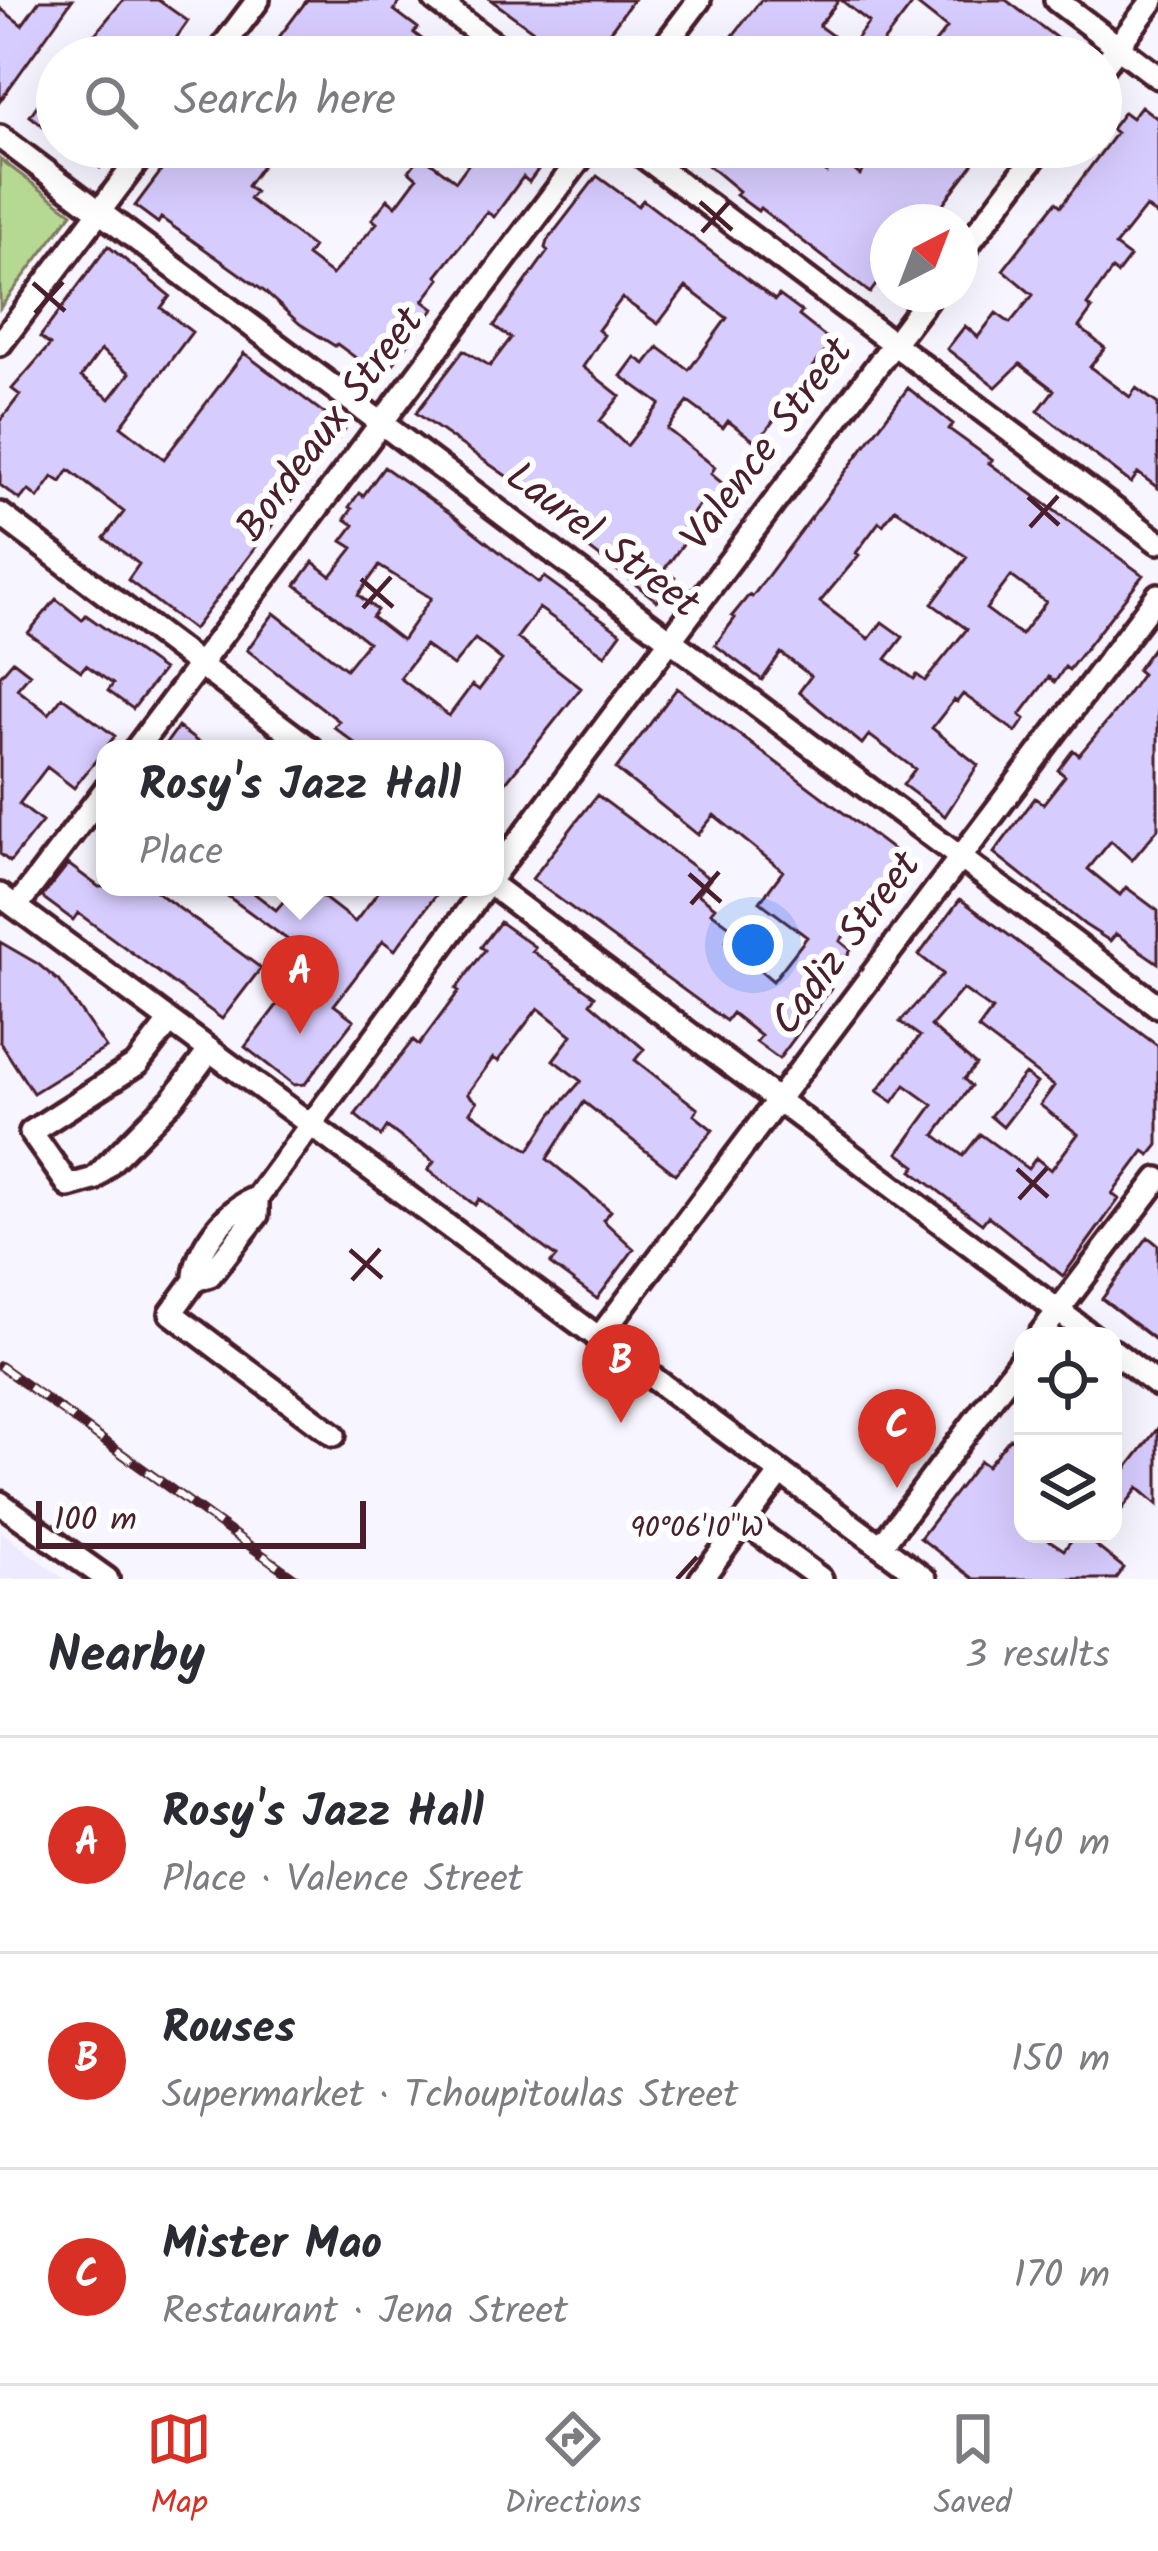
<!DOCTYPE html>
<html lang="en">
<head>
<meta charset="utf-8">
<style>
	:root { --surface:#fff; --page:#f2f2f3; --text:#2b2b33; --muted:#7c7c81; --line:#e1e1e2; --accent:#d93025 }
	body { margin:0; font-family:Kalam,sans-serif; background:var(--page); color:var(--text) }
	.controls { position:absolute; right:36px; bottom:36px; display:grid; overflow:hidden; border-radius:24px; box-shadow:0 12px 48px #0002 }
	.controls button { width:108px; height:108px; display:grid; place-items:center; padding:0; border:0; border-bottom:3px solid var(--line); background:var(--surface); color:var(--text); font:60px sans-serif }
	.compass { position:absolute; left:870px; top:204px; width:108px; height:108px; border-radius:50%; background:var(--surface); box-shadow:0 12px 48px #0002; rotate:42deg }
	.scale { position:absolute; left:36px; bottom:30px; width:330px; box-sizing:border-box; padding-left:12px; border:6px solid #4a1f2b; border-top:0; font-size:33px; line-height:42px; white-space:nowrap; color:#4a1f2b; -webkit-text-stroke:9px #fff; paint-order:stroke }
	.you { position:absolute; left:753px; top:945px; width:42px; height:42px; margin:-30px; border:9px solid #fff; border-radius:50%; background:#1a73e8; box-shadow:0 0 0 18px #1a73e833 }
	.badge { display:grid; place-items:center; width:78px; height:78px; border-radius:50%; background:var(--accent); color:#fff; font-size:39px; font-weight:700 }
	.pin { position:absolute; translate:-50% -99px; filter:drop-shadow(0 3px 6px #0008) }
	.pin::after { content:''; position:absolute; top:63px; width:42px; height:36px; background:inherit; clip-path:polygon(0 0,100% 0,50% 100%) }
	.popup { position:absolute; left:96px; top:740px; width:408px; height:156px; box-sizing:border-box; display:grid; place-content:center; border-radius:24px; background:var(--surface); filter:drop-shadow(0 3px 9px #0005); font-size:39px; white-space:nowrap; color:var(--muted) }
	.popup b { font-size:45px; color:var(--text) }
	.popup::after { content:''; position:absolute; left:50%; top:100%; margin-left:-24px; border:24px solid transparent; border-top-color:var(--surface) }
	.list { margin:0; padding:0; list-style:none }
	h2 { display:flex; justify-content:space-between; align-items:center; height:156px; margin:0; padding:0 48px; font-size:51px }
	h2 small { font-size:39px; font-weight:400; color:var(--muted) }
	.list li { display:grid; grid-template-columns:78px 1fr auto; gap:36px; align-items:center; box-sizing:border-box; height:216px; padding:0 48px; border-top:3px solid var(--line) }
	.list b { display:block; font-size:45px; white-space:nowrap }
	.list p { margin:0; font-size:39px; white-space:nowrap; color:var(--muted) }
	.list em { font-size:39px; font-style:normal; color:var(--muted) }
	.icon { flex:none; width:66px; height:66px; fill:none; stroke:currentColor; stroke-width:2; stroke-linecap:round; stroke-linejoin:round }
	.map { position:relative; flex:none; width:1158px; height:1579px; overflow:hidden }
	.search { position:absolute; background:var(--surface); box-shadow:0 12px 48px #0002; left:36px; right:36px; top:36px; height:132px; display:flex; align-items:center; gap:30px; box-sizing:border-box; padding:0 42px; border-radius:66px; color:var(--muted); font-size:45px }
	.sheet { height:804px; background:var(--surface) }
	nav { display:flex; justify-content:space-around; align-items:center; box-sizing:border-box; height:168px; border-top:3px solid var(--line); background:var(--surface); font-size:33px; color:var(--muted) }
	nav a { display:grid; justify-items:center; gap:6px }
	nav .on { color:var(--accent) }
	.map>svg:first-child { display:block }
	.built { fill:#ede9ff }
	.green { fill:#b5d892; stroke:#807c5e; stroke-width:3 }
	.building { fill:#d7ccfe; stroke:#4a1f2b; stroke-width:3; fill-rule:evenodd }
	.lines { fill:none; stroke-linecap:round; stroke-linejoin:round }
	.minor-casing { stroke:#4a1f2b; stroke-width:30 }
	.minor { stroke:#fff; stroke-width:21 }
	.rail-casing { stroke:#4a1f2b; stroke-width:10 }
	.rail { stroke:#fff; stroke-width:6; stroke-dasharray:18; stroke-linecap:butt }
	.ticks { fill:none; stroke:#4a1f2b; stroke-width:4.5 }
	.labels { text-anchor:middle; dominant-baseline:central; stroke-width:12; stroke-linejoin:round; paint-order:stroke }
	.street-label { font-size:42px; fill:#4a1f2b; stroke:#fff }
	.ticks-label { font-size:30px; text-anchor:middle; fill:#4a1f2b; stroke:#fff; stroke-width:12; stroke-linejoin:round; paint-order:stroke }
</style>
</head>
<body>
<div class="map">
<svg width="1158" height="1579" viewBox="0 0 1158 1579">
	<rect width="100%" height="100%" fill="#f7f5ff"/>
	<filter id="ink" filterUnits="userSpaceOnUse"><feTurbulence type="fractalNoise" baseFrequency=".00833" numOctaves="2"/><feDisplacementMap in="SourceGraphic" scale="24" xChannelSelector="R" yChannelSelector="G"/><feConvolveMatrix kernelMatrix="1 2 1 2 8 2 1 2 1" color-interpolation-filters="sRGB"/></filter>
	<g filter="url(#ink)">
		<!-- built -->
		<path class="built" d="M 0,1531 L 64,1579 L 0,1579 Z"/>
		<!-- green -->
		<path class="green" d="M 0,159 L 72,213 L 0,308 Z"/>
		<!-- building -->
		<path class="building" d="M 40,0 L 72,0 L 0,101 L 0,8 L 22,25 Z
			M 123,0 L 158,0 L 188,21 L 163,57 L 76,57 Z
			M 307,0 L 402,0 L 394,10 L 418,28 L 414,33 L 445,57 L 360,57 L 335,38 L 321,57 L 264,57 Z
			M 491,0 L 633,0 L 605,38 L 631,57 L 569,57 Z
			M 761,0 L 839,0 L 819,26 L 849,48 L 869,22 L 841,0 L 1006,0 L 1062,42 L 1051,57 L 940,57 L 930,49 L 947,28 L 914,2 L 872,57 L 716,57 Z
			M 57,76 L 57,137 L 30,116 Z
			M 1141,106 L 1158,119 L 1158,216 L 1146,207 L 1115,246 L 1130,257 L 1117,274 L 1112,270 L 1087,305 L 1092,309 L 1079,327 L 1105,348 L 1090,367 L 1130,397 L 1136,388 L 1158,404 L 1158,488 L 1138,473 L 1131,483 L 1038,411 L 1054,390 L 1020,364 L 996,387 L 947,349 L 965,326 L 978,337 L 996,313 L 1010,323 L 1033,295 L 1003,270 L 1056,202 L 1061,206 L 1116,133 L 1111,129 L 1124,112 L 1132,118 Z
			M 72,147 L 115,147 L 100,168 Z
			M 179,147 L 276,147 L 247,186 L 255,192 L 249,199 L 313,247 L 307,256 L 332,275 L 377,223 L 372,219 L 388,199 L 396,206 L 417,178 L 409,171 L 421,155 L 456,181 L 481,147 L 555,147 L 529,182 L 523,177 L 494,217 L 487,212 L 437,276 L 440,279 L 423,301 L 434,309 L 383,378 L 337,344 L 335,346 L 300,324 L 265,292 L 161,218 L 158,223 L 135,206 Z
			M 686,147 L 777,147 L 797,162 L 803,155 L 827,173 L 838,158 L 860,175 L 883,147 L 986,147 L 929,222 L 888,222 L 888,269 L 870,293 L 760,208 L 758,211 L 736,195 L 739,191 Z
			M 597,176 L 638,206 L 643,200 L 775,300 L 779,295 L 802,312 L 799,316 L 832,342 L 757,443 L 728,421 L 723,428 L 688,402 L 667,429 L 715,467 L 711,474 L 735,494 L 720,514 L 703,500 L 680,531 L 688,537 L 664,570 L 675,578 L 657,601 L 571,535 L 573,532 L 544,510 L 548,505 L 416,413 L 464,350 L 490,366 L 511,338 L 494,326 L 548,251 L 545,248 L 547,241 ZM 686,287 L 727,318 L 689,370 L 658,347 L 645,364 L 635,357 L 621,376 L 660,404 L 627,446 L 600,421 L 620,396 L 583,367 L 604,335 L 598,330 L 622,298 L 658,324 Z
			M 108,246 L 170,296 L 161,308 L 192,332 L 121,426 L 164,459 L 244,353 L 345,429 L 193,630 L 128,580 L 139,564 L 104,538 L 124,512 L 69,470 L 61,482 L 53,477 L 38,498 L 28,490 L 20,500 L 0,485 L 0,421 L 20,395 L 12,389 L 50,345 L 40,337 ZM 101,350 L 130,373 L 110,399 L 81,377 Z
			M 908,388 L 953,424 L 949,429 L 992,460 L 989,463 L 1143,575 L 1069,670 L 1065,667 L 1055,682 L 1049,677 L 1020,715 L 1025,719 L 1016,732 L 963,694 L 957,702 L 954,700 L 932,728 L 978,765 L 945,816 L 903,785 L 915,769 L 869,735 L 862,744 L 799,692 L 811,676 L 781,653 L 762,680 L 715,645 L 735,618 L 732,616 L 749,595 L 752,597 ZM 895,509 L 967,557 L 932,604 L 967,629 L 925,681 L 917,675 L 914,679 L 886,659 L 903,637 L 882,622 L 869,639 L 820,602 L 859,555 L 856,553 L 879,522 L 883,525 ZM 1011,576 L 1046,602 L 1021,635 L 986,609 Z
			M 384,467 L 454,516 L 539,583 L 544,577 L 621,633 L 605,655 L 539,608 L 517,638 L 581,688 L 506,782 L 495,773 L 495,749 L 362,749 L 334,727 L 339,721 L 247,650 L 274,613 L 346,669 L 368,642 L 296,585 L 313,562 L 331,576 L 353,548 L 342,541 L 354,525 L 345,519 L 352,509 L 349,507 L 359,493 L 363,496 ZM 379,566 L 431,598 L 402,640 L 372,617 L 377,610 L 358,595 ZM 475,639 L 502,660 L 479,690 L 472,685 L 449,716 L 400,678 L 425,645 L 453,666 Z
			M 56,599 L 82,620 L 86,615 L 163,670 L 133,709 L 108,691 L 113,684 L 86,665 L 81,671 L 28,633 Z
			M 1158,641 L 1158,829 L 1132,860 L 1111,841 L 1088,869 L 1120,895 L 1126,887 L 1158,911 L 1158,963 L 1116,934 L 1110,941 L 1085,925 L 994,853 L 1035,798 L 1043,804 L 1065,776 L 1058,770 L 1073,750 L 1079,755 L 1115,712 L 1142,674 L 1137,670 Z
			M 13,661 L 30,674 L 17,689 L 49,714 L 62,697 L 115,736 L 74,788 L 47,767 L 19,804 L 42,822 L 10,862 L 0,854 L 0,676 Z
			M 677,688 L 905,859 L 888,881 L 897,888 L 872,920 L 862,912 L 840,941 L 851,950 L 826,985 L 831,989 L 779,1059 L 756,1042 L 761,1036 L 732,1013 L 726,1021 L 532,879 L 597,795 L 710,879 L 698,894 L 715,907 L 711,912 L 734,929 L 726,941 L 773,981 L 807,937 L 760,902 L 783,871 L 714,815 L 698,835 L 616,769 Z
			M 178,727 L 207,749 L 162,749 Z
			M 68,864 L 99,887 L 150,887 L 261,968 L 222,1019 L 78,913 L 73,920 L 42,897 Z
			M 215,887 L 246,887 L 276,910 L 296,887 L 310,887 L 355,922 L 382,887 L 442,887 L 395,950 L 383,941 L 334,1005 L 354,1020 L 305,1084 L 294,1085 L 245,1047 L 313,958 Z
			M 960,899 L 1158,1046 L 1158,1145 L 1150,1155 L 1144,1151 L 1112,1194 L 1119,1199 L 1063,1276 L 988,1216 L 982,1224 L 912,1171 L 916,1166 L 898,1153 L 933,1105 L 905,1085 L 893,1102 L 877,1091 L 920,1036 L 900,1022 L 943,974 L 919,955 ZM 963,989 L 992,1010 L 978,1029 L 1054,1086 L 1040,1105 L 1078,1134 L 1051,1170 L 1036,1158 L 1028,1169 L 980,1134 L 963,1156 L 935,1135 L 971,1086 L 964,1079 L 976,1065 L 931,1026 Z
			M 500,922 L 535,947 L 532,951 L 595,996 L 590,1003 L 644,1049 L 635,1060 L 698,1109 L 694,1115 L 713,1130 L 675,1174 L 584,1102 L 547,1159 L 611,1211 L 603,1220 L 634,1249 L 597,1299 L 550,1264 L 556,1257 L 527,1235 L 479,1199 L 475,1205 L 428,1170 L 434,1162 L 387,1127 L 381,1136 L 355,1115 L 413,1040 L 419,1045 L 459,991 L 456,989 L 485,950 L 481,947 ZM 538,1008 L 572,1035 L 553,1060 L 581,1081 L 552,1114 L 529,1150 L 470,1112 L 477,1102 L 467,1094 L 493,1058 L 498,1061 Z
			M 0,942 L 38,964 L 61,983 L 106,1048 L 33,1093 L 0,1042 Z
			M 1025,1074 L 1037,1083 L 1003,1127 L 990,1116 Z
			M 1148,1237 L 1158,1245 L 1158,1342 L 1102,1299 Z
			M 1158,1428 L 1158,1505 L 1138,1488 L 1113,1521 L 1113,1486 Z
			M 1010,1438 L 1023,1448 L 1023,1534 L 1040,1534 L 1064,1550 L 1076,1534 L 1081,1534 L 1124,1568 L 1116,1579 L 974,1579 L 920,1538 L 980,1461 L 987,1466 Z"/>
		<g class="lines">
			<!-- minor casing -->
			<g class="minor-casing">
				<path id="minor" d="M 435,0 L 511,57
					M 1056,0 L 1158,77
					M 215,57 L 258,0
					M 656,57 L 699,0
					M 1101,69 L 1153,0
					M 0,137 L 1158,1006
					M 631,147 L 1158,542
					M 960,255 L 1042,147
					M 0,344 L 148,147
					M 0,514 L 311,749
					M 136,749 L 589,147
					M 495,873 L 931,294
					M 494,887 L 1092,1336
					M 0,895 L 925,1579
					M 16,907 L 105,790
					M 170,1021 L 137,1064 L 31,1132 L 69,1186 L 94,1179 L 173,1099 L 210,1050
					M 195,1280 C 194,1251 229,1206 257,1198
					M 1039,1336 L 1158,1179
					M 598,1339 L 1158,595
					M 1113,1351 L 1158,1385
					M 334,1435 L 171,1313 L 195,1280 L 210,1275 L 257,1215 L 257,1198 L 485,887
					M 0,1503 L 107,1579
					M 744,1522 L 821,1579
					M 881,1546 L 1023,1357
					M 701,1579 L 781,1473"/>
			</g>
			<!-- minor -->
			<use href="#minor" class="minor"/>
			<!-- rail casing -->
			<g class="rail-casing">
				<path id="rail" d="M 0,1366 L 296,1579"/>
			</g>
			<!-- rail -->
			<use href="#rail" class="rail"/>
		</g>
	</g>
	<!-- ticks -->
	<path class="ticks" d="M 700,202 L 732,230M 702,232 L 730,201M 33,283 L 65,311M 35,313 L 63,282M 1028,497 L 1059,525M 1030,527 L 1058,496M 361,579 L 393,607M 363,608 L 391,577M 689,874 L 721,902M 691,904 L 719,872M 1017,1169 L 1048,1197M 1019,1199 L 1047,1168M 350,1250 L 382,1278M 352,1280 L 380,1249M 677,1579 L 697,1557"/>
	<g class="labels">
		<!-- street labels -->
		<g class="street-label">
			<text transform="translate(331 425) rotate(-53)">Bordeaux Street</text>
			<text transform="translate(768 445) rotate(-53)">Valence Street</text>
			<text transform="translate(602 541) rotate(37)">Laurel Street</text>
			<text transform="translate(847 944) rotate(-53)">Cadiz Street</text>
		</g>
	</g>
	<g class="ticks-label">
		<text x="697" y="1537">90°06'10"W</text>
	</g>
</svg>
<div class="controls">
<button><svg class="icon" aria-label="locate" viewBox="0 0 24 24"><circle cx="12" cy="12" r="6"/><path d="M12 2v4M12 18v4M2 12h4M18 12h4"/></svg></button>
<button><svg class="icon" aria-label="layers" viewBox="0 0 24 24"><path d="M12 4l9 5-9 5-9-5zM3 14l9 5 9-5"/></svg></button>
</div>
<svg class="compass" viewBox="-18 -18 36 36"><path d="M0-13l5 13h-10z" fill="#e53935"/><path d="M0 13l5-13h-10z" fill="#7c7c81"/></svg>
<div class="scale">100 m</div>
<div class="you"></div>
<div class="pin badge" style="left:300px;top:1034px">A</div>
<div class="popup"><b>Rosy's Jazz Hall</b>Place</div>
<div class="pin badge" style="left:621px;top:1423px">B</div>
<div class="pin badge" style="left:897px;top:1488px">C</div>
<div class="search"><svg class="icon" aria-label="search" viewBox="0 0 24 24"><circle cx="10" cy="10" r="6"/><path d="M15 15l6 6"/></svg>Search here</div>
</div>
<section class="sheet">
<h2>Nearby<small>3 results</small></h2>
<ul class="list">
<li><span class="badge">A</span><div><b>Rosy's Jazz Hall</b><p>Place · Valence Street</p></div><em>140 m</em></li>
<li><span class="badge">B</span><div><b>Rouses</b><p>Supermarket · Tchoupitoulas Street</p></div><em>150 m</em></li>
<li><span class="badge">C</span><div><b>Mister Mao</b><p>Restaurant · Jena Street</p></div><em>170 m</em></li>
</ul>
</section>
<nav>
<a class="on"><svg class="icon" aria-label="map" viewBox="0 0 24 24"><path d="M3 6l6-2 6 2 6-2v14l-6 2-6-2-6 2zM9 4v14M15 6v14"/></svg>Map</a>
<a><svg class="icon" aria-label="directions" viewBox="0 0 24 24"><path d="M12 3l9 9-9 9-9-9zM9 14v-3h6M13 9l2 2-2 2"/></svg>Directions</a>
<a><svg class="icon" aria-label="saved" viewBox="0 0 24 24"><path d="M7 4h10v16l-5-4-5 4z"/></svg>Saved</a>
</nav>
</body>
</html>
